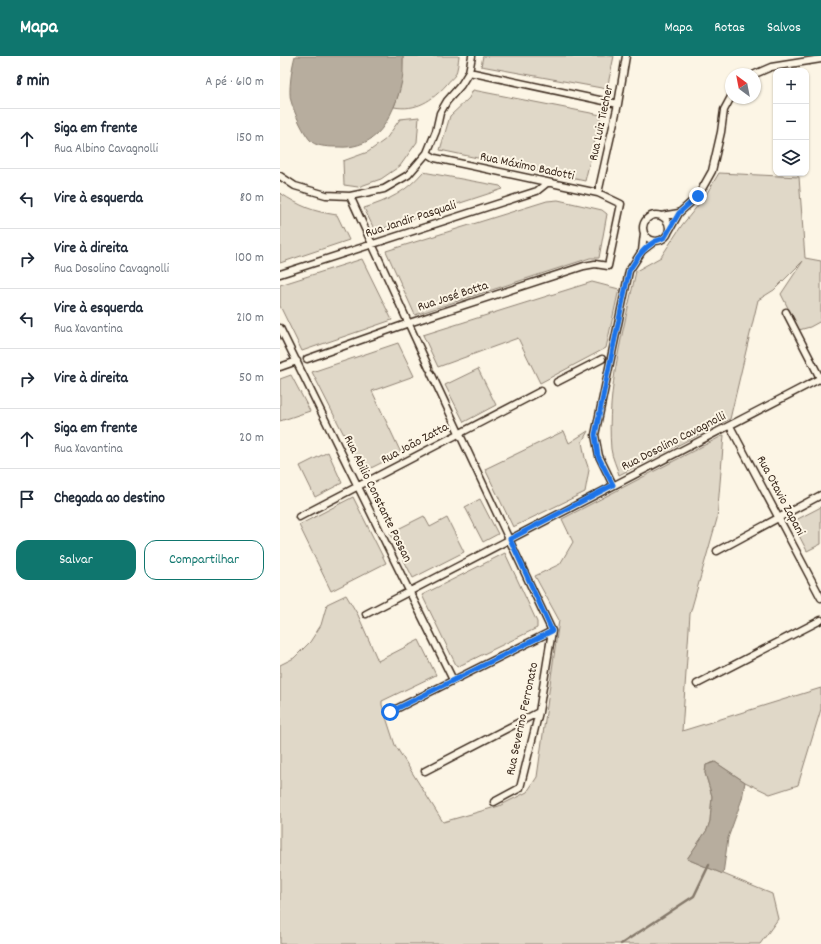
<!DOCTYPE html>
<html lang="pt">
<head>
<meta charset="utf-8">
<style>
	:root { --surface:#fff; --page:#f2f2f3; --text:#1f2937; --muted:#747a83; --line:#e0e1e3; --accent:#0f766e }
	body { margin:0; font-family:Dekko,sans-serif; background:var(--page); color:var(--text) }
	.controls { position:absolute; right:12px; top:12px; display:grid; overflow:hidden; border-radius:8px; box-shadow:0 1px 3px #0004 }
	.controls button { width:36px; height:36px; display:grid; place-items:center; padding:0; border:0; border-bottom:1px solid var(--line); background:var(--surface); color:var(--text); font:20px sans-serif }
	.compass { position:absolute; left:445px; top:12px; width:36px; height:36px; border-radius:50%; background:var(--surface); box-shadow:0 1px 3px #0004; rotate:328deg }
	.stop { position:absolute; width:12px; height:12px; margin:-9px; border:3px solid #1a73e8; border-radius:50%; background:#fff }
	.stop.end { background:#1a73e8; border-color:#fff; box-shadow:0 1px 4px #0008 }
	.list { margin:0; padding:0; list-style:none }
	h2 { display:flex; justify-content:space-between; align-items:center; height:52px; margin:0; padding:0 16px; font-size:17px }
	h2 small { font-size:13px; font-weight:400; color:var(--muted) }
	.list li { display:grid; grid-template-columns:26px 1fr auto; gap:12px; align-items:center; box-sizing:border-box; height:60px; padding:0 16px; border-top:1px solid var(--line) }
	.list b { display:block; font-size:15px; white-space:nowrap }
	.list p { margin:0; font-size:13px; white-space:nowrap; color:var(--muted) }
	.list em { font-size:13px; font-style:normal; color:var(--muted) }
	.actions { display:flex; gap:8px; padding:12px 16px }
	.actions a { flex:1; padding:9px 0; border:1px solid var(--accent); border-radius:12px; text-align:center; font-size:14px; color:var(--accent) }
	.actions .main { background:var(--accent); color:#fff }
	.icon { flex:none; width:22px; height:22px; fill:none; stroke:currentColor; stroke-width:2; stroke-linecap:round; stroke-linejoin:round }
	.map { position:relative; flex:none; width:541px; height:888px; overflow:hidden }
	header { display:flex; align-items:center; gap:24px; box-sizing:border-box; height:56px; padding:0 20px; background:var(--accent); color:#fff }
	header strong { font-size:19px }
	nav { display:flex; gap:22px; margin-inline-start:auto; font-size:14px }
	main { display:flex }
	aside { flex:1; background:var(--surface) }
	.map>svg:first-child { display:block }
	.green { fill:#e0d8c8; stroke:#8e8173 }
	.water { fill:#b7ad9e; stroke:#85796b }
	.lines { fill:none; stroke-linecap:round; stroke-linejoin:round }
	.stream { stroke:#85796b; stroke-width:2.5 }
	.street-casing { stroke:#3b2a1e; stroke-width:9 }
	.street { stroke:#fcf5e5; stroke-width:6 }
	.route { stroke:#1a73e8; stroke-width:5 }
	.labels { text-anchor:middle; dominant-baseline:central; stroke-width:4; stroke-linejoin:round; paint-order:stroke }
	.street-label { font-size:13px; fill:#3b2a1e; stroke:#fcf5e5 }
</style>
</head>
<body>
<header>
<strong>Mapa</strong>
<nav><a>Mapa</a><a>Rotas</a><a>Salvos</a></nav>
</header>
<main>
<aside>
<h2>8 min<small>A pé · 610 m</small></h2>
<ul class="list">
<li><svg class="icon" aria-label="ahead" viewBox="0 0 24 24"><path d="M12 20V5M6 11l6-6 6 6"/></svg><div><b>Siga em frente</b><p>Rua Albino Cavagnolli</p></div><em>150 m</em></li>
<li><svg class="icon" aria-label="left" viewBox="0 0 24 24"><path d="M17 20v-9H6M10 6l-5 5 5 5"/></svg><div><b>Vire à esquerda</b></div><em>80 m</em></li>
<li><svg class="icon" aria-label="right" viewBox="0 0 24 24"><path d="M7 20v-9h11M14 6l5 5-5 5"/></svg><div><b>Vire à direita</b><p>Rua Dosolino Cavagnolli</p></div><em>100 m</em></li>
<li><svg class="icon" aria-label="left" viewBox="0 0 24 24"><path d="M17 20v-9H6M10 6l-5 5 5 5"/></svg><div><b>Vire à esquerda</b><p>Rua Xavantina</p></div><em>210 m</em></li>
<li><svg class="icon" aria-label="right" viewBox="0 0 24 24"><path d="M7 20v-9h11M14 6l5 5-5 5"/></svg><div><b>Vire à direita</b></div><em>50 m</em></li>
<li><svg class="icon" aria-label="ahead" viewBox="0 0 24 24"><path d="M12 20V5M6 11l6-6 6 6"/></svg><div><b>Siga em frente</b><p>Rua Xavantina</p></div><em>20 m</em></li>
<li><svg class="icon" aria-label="arrive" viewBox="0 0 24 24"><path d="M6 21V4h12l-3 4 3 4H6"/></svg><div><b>Chegada ao destino</b></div></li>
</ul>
<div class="actions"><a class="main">Salvar</a><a>Compartilhar</a></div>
</aside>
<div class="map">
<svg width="541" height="888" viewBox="0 0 541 888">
	<rect width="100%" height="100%" fill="#fcf5e5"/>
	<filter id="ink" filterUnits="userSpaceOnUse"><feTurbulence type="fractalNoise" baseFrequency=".025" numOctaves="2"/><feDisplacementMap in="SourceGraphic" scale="8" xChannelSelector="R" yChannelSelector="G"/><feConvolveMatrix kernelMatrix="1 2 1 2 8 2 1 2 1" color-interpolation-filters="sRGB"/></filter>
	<g filter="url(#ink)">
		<!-- green -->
		<path class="green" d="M 123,0 L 179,0 C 178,6 178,14 175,19 C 173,22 169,25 167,28 C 152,45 136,55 114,51 C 121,32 123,20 123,0 Z
			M 203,0 L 334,0 L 327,33 L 201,10 Z
			M 193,34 L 321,59 L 305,125 L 160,94 L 170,60 L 189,42 Z
			M 139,61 L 137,86 L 120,110 L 101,123 L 78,131 L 64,129 L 63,105 L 88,96 L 106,83 L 120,63 Z
			M 143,116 L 220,130 L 223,133 L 95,175 L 84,152 C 108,145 127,135 143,116 Z
			M 439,117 L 519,121 L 525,202 L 541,205 L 541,265 L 530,271 L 519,274 L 501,238 L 523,205 L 494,234 L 478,244 L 450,363 L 339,419 C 337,411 332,402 331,393 C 326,333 344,273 356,215 L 381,201 L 402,169 L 424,142 Z
			M 0,137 C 22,151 31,155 57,159 L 69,184 L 0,207 Z
			M 278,144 L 322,154 L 327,158 L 319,202 L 310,202 L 135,259 L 106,195 L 267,145 Z
			M 82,203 L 112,264 L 22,295 L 0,250 L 0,229 Z
			M 312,226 L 339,233 L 326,292 L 260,327 L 238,282 L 158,311 L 143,279 Z
			M 118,287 L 134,320 L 92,335 L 121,397 L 83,416 L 32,316 Z
			M 198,313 L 216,349 L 184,366 L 165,329 Z
			M 11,319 L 30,355 L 0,365 L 0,323 Z
			M 284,375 L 289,387 L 308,375 L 302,386 L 305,402 L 309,414 L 305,436 L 233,471 L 205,413 Z
			M 444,379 L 437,463 L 410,558 L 402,675 L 541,632 L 541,653 L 518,729 L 490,738 L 465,726 L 435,706 L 426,709 L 425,717 L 432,740 L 430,765 L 427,774 L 407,803 L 492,838 L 498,863 L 480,888 L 0,888 L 0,609 L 14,602 L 30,586 L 41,569 L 47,548 L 66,539 L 78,559 L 98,605 L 139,584 L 156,619 L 102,645 L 102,649 L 115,689 L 163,766 L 219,750 L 247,736 L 257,721 L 279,564 L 255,520 L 280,508 L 293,486 L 282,463 Z
			M 48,396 L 62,427 L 35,441 L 20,410 Z
			M 73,441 L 106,507 L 51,535 L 19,469 Z
			M 200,443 L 218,478 L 203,486 L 185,451 Z
			M 541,451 L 541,488 L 527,495 L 512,466 Z
			M 144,460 L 150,471 L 167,462 L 184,496 L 133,522 L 110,477 Z
			M 225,497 L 257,566 L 257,572 L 177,611 L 142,539 Z"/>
		<!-- water -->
		<path class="water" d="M 15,0 L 123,0 C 123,6 123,12 123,18 C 121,37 110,66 96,79 C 86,88 72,92 59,91 C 51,91 38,91 32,86 C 24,79 14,56 11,45 C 8,36 12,10 15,0 Z
			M 435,706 L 465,726 L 462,743 L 448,782 L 443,818 L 407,803 L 427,774 L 430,765 L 432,740 L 425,717 L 426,709 Z"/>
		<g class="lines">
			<!-- stream -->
			<path class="stream" d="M 341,888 L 414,840 L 429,809"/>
			<!-- street casing -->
			<g class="street-casing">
				<path id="street" d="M 189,16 L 338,48
					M 475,18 L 491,11 L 541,3
					M 0,120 L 15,130 L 46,139 L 70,140 L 104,133 L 128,119 L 147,97 L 156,75 L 160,57 L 167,45 L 181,29 L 189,16 L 192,0
					M 318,137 L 338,48 L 346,0
					M 70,140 L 149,312
					M363 172a13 13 0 1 1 26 0a13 13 0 1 1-26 0Z
					M 381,160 L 399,157
					M 389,175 L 399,157 L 418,140 L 432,115 L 441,76 L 444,54 L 451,41
					M 362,195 L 364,177
					M 0,218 L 257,135 L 267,127
					M 506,256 L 541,324
					M 0,272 L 173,624
					M 27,303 L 129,267 L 304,210 L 315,208 L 328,210 L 341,148 L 318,137 L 155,102 L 147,97
					M 0,311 L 17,305
					M 151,317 L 272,575
					M 277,326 L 322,303
					M 450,370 L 541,542
					M 333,429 L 319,400 L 315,379 L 349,215 L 362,195 L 375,185
					M 19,461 L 261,335
					M 437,495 L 541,439
					M 86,558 L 541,322
					M 417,628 L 541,564
					M 110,656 L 272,575
					M 145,715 L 259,656
					M 214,746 L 240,732 L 259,656 L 272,575"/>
			</g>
			<!-- street -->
			<use href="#street" class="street"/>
		</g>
	</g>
	<g class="lines" filter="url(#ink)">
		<!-- route -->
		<path class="route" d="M 110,656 L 272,575 L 230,483 L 333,429 L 318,400 L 315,379 L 349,215 C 356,204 362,193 374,186 C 377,184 381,184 385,181 L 399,157 L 418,140"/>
	</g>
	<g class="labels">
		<!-- street labels -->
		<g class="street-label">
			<text transform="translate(322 67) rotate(-78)">Rua Luiz Tiecher</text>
			<text transform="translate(247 111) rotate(12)">Rua Máximo Badotti</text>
			<text transform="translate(131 164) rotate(-18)">Rua Jandir Pasquali</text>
			<text transform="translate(173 241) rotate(-18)">Rua José Botta</text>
			<text transform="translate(394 386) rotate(-27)">Rua Dosolino Cavagnolli</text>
			<text transform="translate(135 388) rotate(-28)">Rua João Zatta</text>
			<text transform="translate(500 440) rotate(62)">Rua Otavio Zapani</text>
			<text transform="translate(97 443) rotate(64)">Rua Abilio Constante Possan</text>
			<text transform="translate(243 663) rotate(-78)">Rua Severino Ferronato</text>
		</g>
	</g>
</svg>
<div class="controls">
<button>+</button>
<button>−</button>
<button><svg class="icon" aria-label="layers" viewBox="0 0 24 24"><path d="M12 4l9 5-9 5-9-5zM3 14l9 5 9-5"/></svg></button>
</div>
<svg class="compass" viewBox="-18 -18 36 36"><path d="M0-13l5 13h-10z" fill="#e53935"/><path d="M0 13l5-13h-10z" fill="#747a83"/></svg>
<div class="stop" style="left:110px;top:656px"></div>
<div class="stop end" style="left:418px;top:140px"></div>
</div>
</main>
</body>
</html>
